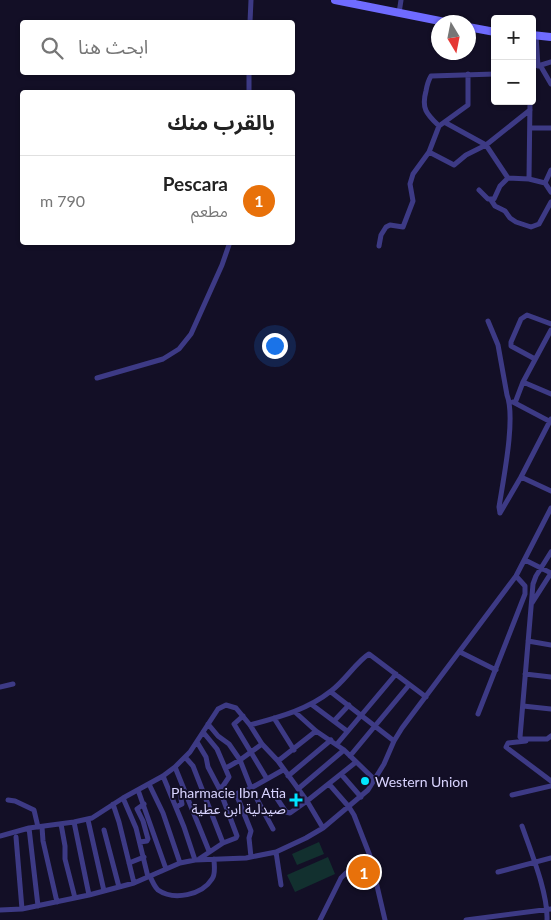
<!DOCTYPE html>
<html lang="ar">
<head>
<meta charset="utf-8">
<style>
	:root { --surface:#fff; --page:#f2f2f2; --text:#222; --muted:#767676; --line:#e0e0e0; --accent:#1a73e8 }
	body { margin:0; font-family:Lato,"Noto Sans Arabic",sans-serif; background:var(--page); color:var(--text); direction:rtl }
	.controls { position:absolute; right:15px; top:15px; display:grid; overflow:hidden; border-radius:5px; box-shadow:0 1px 4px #0004 }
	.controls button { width:45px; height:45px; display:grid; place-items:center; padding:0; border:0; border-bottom:1px solid var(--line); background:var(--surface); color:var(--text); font:25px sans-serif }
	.compass { position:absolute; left:431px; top:15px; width:45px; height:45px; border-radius:50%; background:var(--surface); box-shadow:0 1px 4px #0004; rotate:170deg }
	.you { position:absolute; left:274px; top:345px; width:18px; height:18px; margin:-12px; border:4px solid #fff; border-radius:50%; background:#1a73e8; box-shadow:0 0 0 8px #1a73e833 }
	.badge { display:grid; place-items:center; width:32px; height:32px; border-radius:50%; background:var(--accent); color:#fff; font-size:16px; font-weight:700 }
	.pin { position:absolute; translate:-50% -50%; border:2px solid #fff; box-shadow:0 1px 5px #0006 }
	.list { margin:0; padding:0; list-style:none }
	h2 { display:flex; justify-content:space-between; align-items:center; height:65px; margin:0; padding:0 20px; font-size:21px }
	h2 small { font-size:16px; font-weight:400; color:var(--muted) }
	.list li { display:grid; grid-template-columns:32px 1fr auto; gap:15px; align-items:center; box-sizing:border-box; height:90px; padding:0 20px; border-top:1px solid var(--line) }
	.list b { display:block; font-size:19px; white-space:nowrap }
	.list p { margin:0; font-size:16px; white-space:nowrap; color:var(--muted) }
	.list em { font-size:16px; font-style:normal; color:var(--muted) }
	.icon { flex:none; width:28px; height:28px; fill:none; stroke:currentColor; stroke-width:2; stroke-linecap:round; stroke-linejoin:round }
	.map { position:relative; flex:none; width:551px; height:920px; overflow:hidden; direction:ltr }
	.search { position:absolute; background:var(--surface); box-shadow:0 1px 4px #0004; left:20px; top:20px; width:275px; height:55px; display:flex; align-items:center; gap:12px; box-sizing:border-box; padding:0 18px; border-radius:5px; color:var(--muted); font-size:19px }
	.panel { position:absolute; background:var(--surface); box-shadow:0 1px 4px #0004; left:20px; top:90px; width:275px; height:155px; border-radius:5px; direction:rtl }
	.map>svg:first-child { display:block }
	.green { fill:#12302f }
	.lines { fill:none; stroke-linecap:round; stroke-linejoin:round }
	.street { stroke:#3d3a85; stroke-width:5 }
	.secondary { stroke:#6f6bff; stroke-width:8 }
	.poi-dot { fill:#00e5ff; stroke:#130f26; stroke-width:2 }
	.labels { text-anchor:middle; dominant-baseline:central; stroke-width:4; stroke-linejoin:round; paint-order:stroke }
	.poi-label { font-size:14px; fill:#d9d4ff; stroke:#130f26; text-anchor:start }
</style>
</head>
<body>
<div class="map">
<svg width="551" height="920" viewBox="0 0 551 920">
	<rect width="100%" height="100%" fill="#130f26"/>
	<!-- green -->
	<path class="green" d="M 319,842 L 324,854 L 297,865 L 292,854 Z
		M 328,857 L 335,874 L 295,892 L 287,875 Z"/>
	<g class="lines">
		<!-- street -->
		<path class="street" d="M 399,13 L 401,0
			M 250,22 L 251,0
			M 536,36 L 538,66
			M 532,63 L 538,66 L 551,62
			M 540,65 L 551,84
			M 532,73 L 532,74
			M 249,92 L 249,72
			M 446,123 L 486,145 L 508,178 L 529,179 L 545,183
			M 439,126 C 427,114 421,109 426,91 C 427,85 428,81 431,76 L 495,74
			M 530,128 L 551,128
			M 429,152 L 454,165 L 466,155 L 486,145 L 530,110
			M 551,170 L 545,183 L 551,192
			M 529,179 L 530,101
			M 479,190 L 488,199 L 494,199 L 500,186 L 508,178
			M 491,200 L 495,206 L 505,211 L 510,218 L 516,222 L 531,227 L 539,224 L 551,202
			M 379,246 L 381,235 L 386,227 L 390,225 L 403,227 L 413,201 L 410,184 L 413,174 L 429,152 L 439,126 L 468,105 L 468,74
			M 488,321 L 498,345 L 507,395 C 516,418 503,481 499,507 L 500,513
			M 535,359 L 511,346 L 511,342 L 521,319 L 527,315 L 551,324
			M 97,378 L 163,359 L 179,349 L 191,334 L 222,265 L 230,242
			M 523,382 L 551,394
			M 513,402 L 551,422
			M 515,403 L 523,382 L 551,330
			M 551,419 L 521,477 L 551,491
			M 500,513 L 521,477
			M 551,552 L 536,576 L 533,584 L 520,737 L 522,739 L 547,739 L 551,736
			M 525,560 L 551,573
			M 532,603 L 551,573
			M 528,641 L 551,645
			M 460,652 L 496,670
			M 525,674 L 551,677
			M 0,687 L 13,684
			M 331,692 L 394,741
			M 311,704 L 347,731
			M 523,706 L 551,709
			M 295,712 L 316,731 L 344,750 L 375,780
			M 478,714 L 525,594 L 525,586 L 516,576
			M 243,716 L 234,724 L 267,779
			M 274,718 L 294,750
			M 334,721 L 349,705
			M 208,724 L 218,736 L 229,744 L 240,760 L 251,788 L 283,770
			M 250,725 C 279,717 307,710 331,691 C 344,682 357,661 369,654 L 426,697
			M 203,732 L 217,749 L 229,777 L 223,786 L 219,788
			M 526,741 L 508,743 L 506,747 L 551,781
			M 197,742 L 206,757 L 208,767 L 219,788 L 237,836 L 236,838 L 223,843 L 199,859
			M 337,744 L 396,674
			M 350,756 L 409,685
			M 185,757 L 193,766 L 223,843
			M 278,761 L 316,731
			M 175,767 L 209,851
			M 226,768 L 240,760 L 262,744
			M 341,774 L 361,797
			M 163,776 L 184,827 L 195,860
			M 288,776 L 331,740
			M 149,784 L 163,813 L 180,863
			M 329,784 L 349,807 L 354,815 L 370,856 L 385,920
			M 298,789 L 344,750
			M 138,790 L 166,869
			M 272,791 L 286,812 L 290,813 L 307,801 L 356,762
			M 512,795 L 551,786
			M 123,798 L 136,828 L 148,877
			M 8,800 L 15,801 L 34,810 L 38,827
			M 113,804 L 119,822 L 134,883
			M 176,807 L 182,804 L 180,794 L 186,792
			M 88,820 L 104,891
			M 74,822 L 89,895
			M 61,824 L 65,846 L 65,859 L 75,898
			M 522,826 C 531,852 548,893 547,920
			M 42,827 L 43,841 L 57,902
			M 29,828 L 38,906
			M 104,830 L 119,887
			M 0,836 L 29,828 L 74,822 L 92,818 L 123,798 L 163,776 L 175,767 L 190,752 L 218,709 L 226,705 L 236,708 L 250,725 L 262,744 L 278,761 L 307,801 L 323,828
			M 16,837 L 22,909
			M 140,842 L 147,841 L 148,839 L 143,821 L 137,809 L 144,804
			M 276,852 L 281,885
			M 251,857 L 249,838 L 251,831 L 237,796 L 238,793 L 251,788 L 273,829
			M 129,863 L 144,857
			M 498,872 L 551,858
			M 150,876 C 152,881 154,886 158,890 C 174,901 202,895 212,879 C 216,874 214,865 214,859
			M 0,910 L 22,909 L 89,895 L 134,883 L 180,863 L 195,860 L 246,858 L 276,852 L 306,838 L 323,828 L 368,790 L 384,764 L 394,741 L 402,728 L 516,576 L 551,508
			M 320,920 L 341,878 L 346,873 L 370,856
			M 466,920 L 551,909"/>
		<!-- secondary -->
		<path class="secondary" d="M 335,0 L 445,22
			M 468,27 L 495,32
			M 532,35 L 551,37"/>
	</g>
	<!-- markers -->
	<g class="poi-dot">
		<circle cx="365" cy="781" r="5"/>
		<path d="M293.5 792.5h5v5h5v5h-5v5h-5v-5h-5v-5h5z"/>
	</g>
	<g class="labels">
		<!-- poi labels -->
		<g class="poi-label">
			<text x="375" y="781">Western Union</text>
			<text x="286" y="792" text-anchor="end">Pharmacie Ibn Atia<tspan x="286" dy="16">صيدلية ابن عطية</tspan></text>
		</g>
	</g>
</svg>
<div class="controls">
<button>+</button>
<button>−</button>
</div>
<svg class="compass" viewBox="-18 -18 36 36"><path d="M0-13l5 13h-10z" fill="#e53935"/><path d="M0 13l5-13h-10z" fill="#767676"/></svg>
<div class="you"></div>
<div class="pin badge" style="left:364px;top:872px;background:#e8710a">1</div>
<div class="search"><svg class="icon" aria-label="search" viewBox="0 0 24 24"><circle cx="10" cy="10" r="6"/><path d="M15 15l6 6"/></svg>ابحث هنا</div>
<section class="panel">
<h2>بالقرب منك<small></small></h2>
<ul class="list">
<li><span class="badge" style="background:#e8710a">1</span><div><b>Pescara</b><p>مطعم</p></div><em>790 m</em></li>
</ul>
</section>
</div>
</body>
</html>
